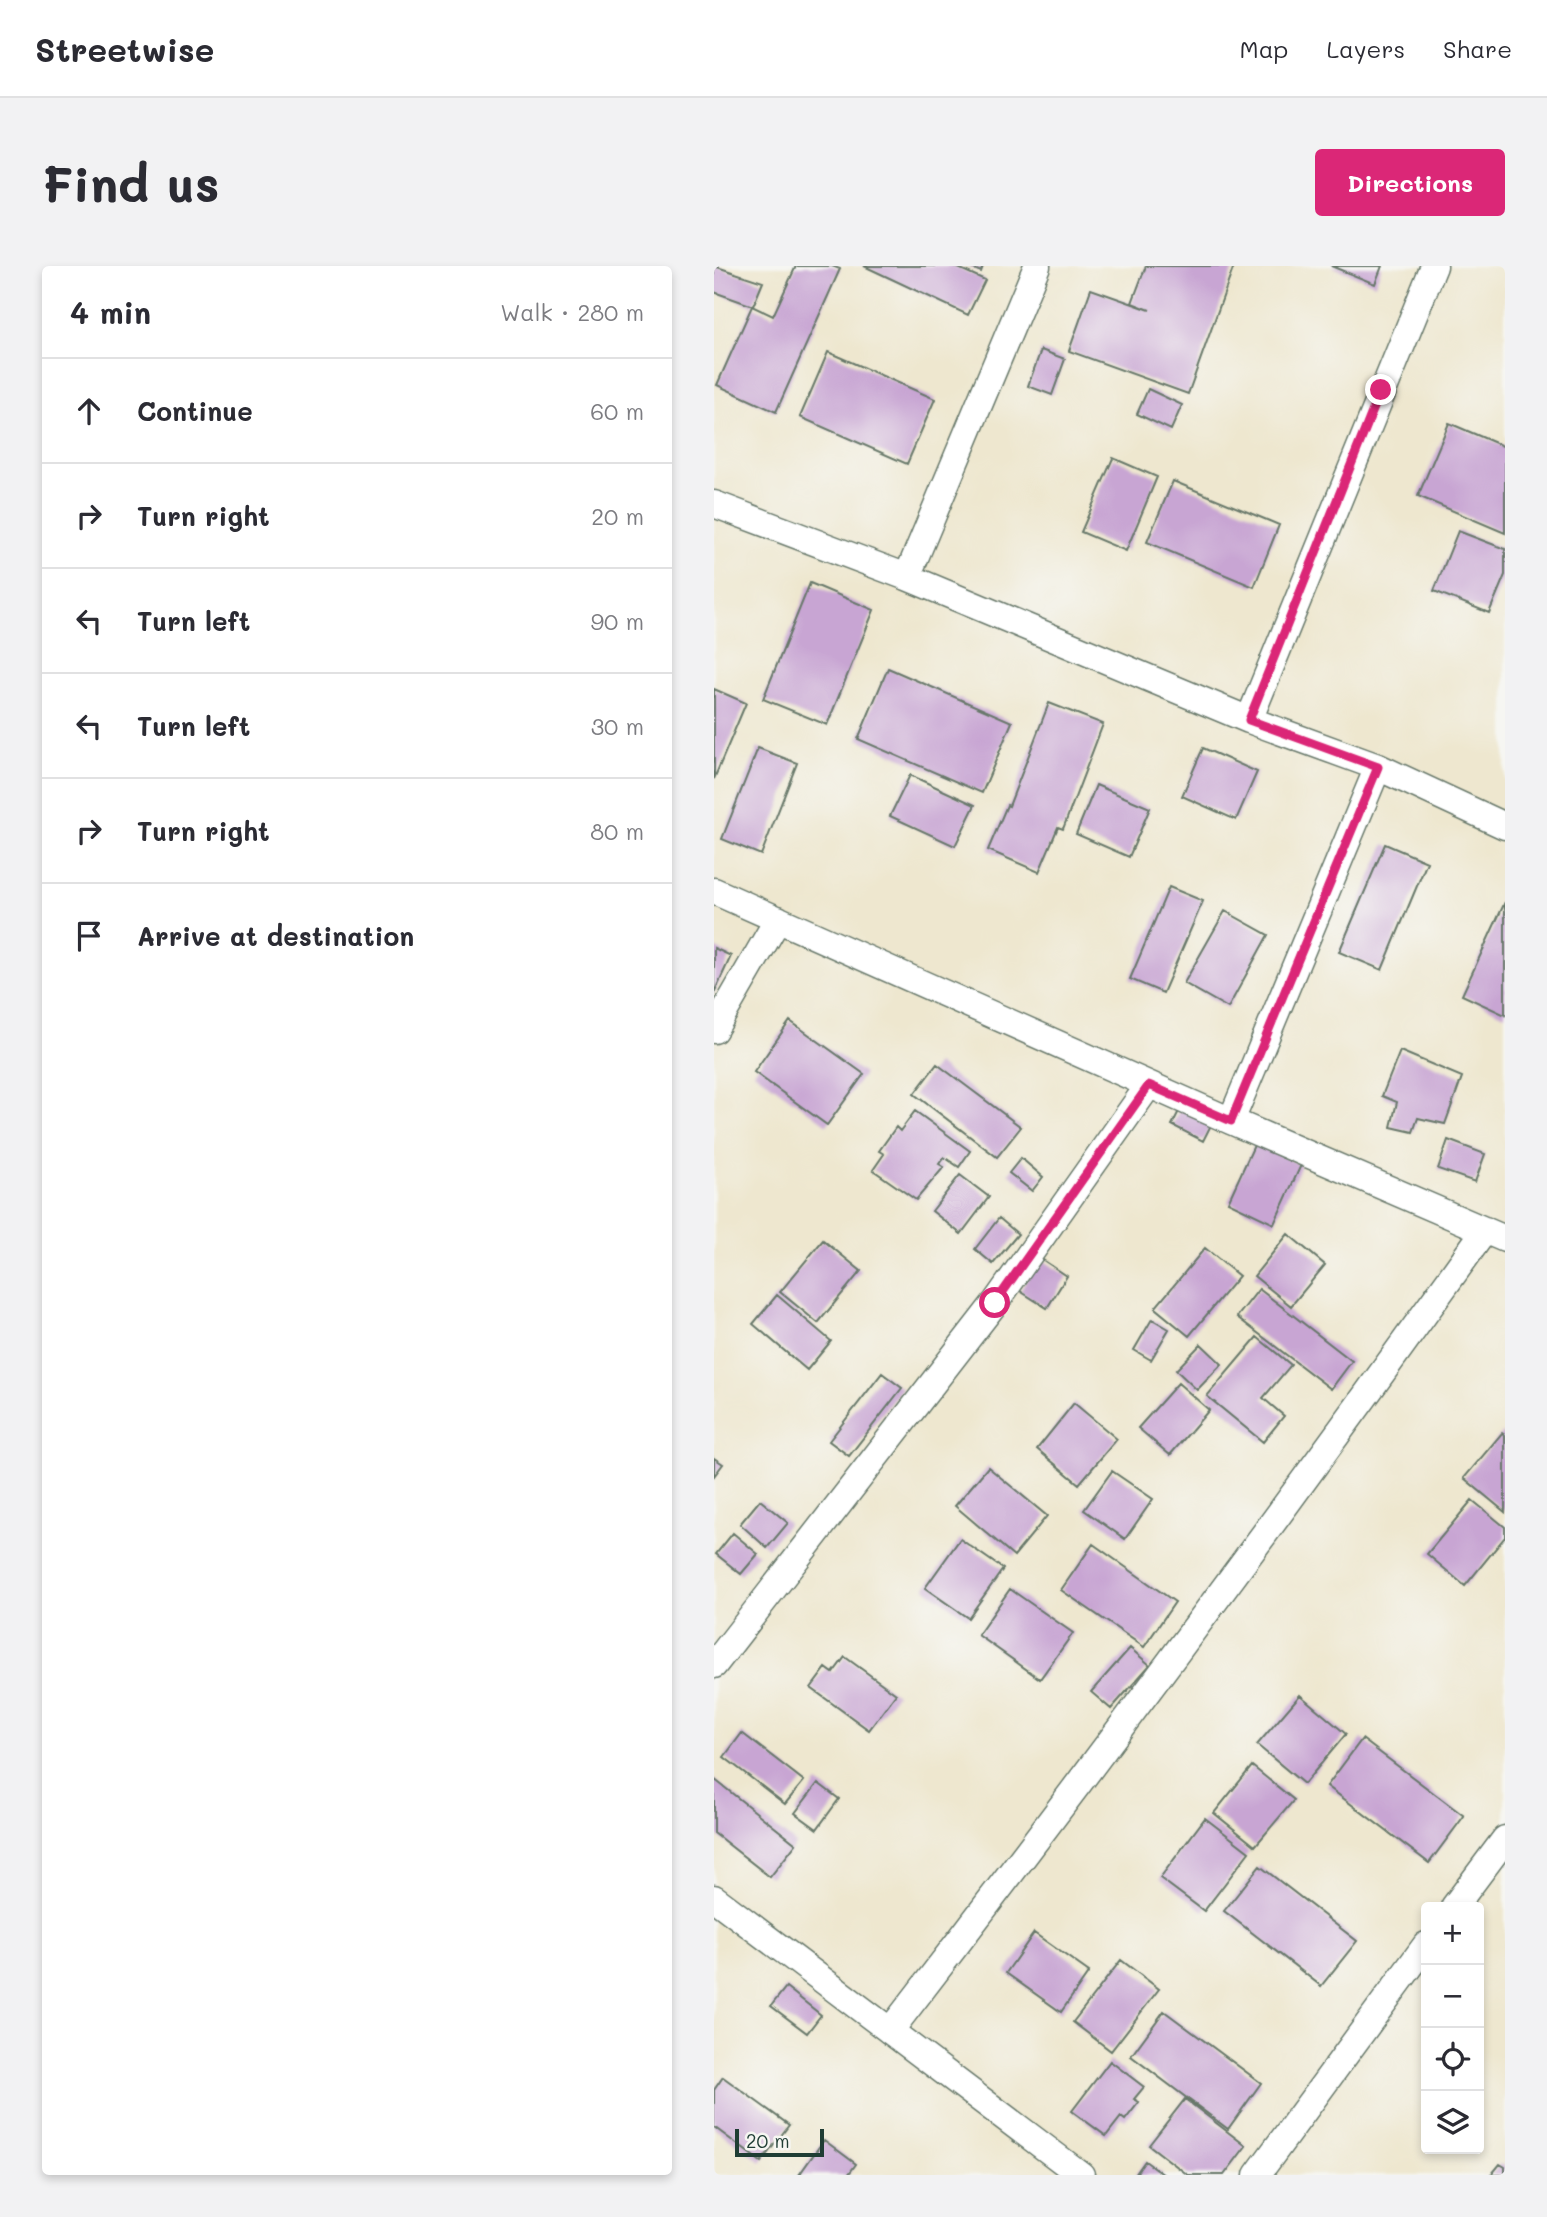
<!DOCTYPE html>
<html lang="en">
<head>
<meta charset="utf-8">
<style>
	:root { --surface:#fff; --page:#f2f2f3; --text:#2b2b33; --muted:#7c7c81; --line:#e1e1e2; --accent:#db2777 }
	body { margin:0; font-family:Mali,sans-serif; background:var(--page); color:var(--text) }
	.controls { position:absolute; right:21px; bottom:21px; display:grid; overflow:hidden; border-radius:7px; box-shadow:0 4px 10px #0003 }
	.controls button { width:63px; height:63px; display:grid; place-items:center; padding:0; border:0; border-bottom:2px solid var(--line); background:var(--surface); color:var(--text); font:35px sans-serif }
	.scale { position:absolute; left:21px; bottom:18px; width:89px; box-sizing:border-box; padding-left:7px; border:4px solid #1f3d34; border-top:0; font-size:19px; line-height:24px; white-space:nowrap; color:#1f3d34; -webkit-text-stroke:5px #f6f6f2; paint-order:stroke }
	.stop { position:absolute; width:21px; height:21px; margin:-16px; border:5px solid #db2777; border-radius:50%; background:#fff }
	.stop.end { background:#db2777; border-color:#fff; box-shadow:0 2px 7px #0008 }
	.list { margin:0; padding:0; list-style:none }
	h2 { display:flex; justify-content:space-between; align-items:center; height:91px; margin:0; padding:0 28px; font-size:30px }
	h2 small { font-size:23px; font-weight:400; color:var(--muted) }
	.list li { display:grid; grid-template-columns:46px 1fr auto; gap:21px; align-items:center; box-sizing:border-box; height:105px; padding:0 28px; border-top:2px solid var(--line) }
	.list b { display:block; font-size:26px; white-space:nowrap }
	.list em { font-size:23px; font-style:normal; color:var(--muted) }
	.icon { flex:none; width:38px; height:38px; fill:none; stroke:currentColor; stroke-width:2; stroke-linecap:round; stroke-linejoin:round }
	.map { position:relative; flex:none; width:791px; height:1909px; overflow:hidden; border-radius:7px }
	header { display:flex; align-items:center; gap:42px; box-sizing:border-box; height:98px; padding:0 35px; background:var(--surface); border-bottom:2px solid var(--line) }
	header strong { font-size:33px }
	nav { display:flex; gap:38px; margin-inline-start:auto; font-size:24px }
	.intro { display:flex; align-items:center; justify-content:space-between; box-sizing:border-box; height:168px; padding:0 42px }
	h1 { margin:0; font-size:49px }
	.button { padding:18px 32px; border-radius:7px; background:var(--accent); color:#fff; font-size:24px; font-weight:700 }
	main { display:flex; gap:42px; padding:0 42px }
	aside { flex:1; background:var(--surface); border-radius:7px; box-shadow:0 4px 10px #0003 }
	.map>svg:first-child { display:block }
	.building { fill:#c8a5d3 }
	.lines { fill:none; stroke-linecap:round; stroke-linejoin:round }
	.minor-casing { stroke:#67786a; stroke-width:29 }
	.minor { stroke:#fff; stroke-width:26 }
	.route { stroke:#db2777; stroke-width:9 }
</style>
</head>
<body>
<header>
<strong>Streetwise</strong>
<nav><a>Map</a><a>Layers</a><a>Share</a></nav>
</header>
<div class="intro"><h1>Find us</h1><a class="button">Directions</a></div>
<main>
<aside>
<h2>4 min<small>Walk · 280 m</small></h2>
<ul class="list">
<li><svg class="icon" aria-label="ahead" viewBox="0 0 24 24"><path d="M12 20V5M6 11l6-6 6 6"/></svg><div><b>Continue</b></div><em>60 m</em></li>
<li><svg class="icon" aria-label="right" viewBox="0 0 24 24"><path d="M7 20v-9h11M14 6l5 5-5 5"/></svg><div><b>Turn right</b></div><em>20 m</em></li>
<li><svg class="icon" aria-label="left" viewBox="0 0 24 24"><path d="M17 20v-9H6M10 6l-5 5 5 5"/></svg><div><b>Turn left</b></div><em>90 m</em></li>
<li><svg class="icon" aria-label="left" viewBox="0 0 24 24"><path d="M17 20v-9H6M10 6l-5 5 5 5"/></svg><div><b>Turn left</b></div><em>30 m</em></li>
<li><svg class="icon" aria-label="right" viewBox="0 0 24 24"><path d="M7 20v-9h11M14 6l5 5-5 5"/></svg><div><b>Turn right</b></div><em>80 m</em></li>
<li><svg class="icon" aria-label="arrive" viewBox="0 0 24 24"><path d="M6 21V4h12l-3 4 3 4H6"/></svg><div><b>Arrive at destination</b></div></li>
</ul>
</aside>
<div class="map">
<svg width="791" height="1909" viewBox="0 0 791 1909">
	<rect width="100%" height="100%" fill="#f6f6f2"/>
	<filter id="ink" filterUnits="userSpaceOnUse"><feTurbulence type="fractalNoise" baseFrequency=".0143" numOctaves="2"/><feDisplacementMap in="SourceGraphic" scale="14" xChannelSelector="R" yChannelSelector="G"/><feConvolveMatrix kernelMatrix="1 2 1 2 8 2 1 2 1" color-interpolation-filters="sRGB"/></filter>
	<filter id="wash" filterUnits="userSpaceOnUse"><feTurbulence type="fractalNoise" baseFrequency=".00686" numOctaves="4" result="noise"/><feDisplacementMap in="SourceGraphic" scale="28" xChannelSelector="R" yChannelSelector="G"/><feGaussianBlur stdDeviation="1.57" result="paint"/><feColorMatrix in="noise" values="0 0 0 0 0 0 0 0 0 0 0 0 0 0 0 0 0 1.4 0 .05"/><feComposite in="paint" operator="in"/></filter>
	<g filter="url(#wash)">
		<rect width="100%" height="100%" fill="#eee7cf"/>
		<g id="blocks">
			<!-- building -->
			<path class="building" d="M 0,0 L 49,16 L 39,40 L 0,26 Z
				M 82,0 L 118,0 L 126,3 L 62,146 L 3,119 L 38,40 L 59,50 Z
				M 150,0 L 240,0 L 271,14 L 254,49 Z
				M 253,0 L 269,0 L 267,6 Z
				M 432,0 L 520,0 L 474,128 L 355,85 L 377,23 L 436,44 L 418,37 Z
				M 617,0 L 668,0 L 661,18 Z
				M 327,84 L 351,93 L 338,129 L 314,120 Z
				M 114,86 L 221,133 L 193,198 L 86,151 Z
				M 434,123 L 468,139 L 457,164 L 423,148 Z
				M 735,157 L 791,181 L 791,267 L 704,230 Z
				M 399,192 L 443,211 L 412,285 L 367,266 Z
				M 459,215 L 565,259 L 540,321 L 433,276 Z
				M 744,265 L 791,283 L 791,309 L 775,347 L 720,325 Z
				M 96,317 L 160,344 L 113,459 L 49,433 Z
				M 174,402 L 298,456 L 268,527 L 144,473 Z
				M 0,423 L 32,437 L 0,513 Z
				M 335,437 L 389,458 L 349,563 L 344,561 L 325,606 L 274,584 L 293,539 L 295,540 Z
				M 44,482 L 83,497 L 47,589 L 8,573 Z
				M 489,482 L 543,506 L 522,554 L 468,530 Z
				M 196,509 L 261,539 L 241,580 L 176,550 Z
				M 382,519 L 436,542 L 415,591 L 362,568 Z
				M 671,578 L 713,596 L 668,704 L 625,686 Z
				M 455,621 L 489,635 L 449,727 L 416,713 Z
				M 791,636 L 791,749 L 748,729 Z
				M 511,645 L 554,669 L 514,742 L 470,717 Z
				M 0,682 L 17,690 L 0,727 Z
				M 76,755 L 150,808 L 113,859 L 40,806 Z
				M 686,785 L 748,811 L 731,858 L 704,852 L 699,866 L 677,861 L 683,836 L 668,830 Z
				M 223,798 L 307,861 L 283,891 L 200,828 Z
				M 467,841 L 498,857 L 489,875 L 458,859 Z
				M 201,845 L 256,885 L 245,901 L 230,891 L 225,898 L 230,901 L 202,934 L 159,904 L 170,888 L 165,885 L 182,861 L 186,865 Z
				M 734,874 L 771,888 L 761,916 L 724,903 Z
				M 541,877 L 587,899 L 560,958 L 514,936 Z
				M 307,892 L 329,911 L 318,925 L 295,907 Z
				M 246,909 L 275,931 L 247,968 L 218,945 Z
				M 285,952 L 304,968 L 279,998 L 261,983 Z
				M 574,968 L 611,999 L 577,1040 L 540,1010 Z
				M 109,974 L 147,1005 L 104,1057 L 66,1026 Z
				M 491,982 L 525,1010 L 475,1070 L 441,1042 Z
				M 326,992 L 353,1010 L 333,1042 L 306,1025 Z
				M 545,1023 L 638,1095 L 617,1123 L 523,1051 Z
				M 63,1029 L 117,1075 L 93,1104 L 39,1058 Z
				M 438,1053 L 455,1063 L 437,1094 L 420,1084 Z
				M 543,1071 L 577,1099 L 549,1132 L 570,1150 L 549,1176 L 493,1130 Z
				M 487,1078 L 508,1098 L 483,1124 L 462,1104 Z
				M 168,1107 L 188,1122 L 135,1190 L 115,1175 Z
				M 464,1117 L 495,1144 L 456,1189 L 424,1162 Z
				M 360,1137 L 403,1173 L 365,1218 L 323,1183 Z
				M 788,1167 L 791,1169 L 791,1246 L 750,1212 Z
				M 0,1192 L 9,1198 L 0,1210 Z
				M 274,1201 L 333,1250 L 300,1290 L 241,1240 Z
				M 398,1205 L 439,1233 L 411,1273 L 370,1244 Z
				M 46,1234 L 74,1257 L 53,1282 L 26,1258 Z
				M 758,1234 L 791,1261 L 791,1271 L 751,1320 L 713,1288 Z
				M 19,1267 L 44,1288 L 27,1308 L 2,1288 Z
				M 246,1273 L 289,1303 L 254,1352 L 211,1322 Z
				M 379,1278 L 461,1336 L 430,1381 L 347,1324 Z
				M 296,1323 L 359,1367 L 326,1413 L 264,1369 Z
				M 416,1382 L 436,1399 L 397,1443 L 377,1426 Z
				M 131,1391 L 182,1428 L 155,1464 L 97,1422 L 112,1402 L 119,1407 Z
				M 586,1429 L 632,1468 L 590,1518 L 543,1479 Z
				M 28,1467 L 90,1515 L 71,1538 L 10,1491 Z
				M 648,1473 L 750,1550 L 715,1597 L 613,1520 Z
				M 538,1500 L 580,1534 L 541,1580 L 500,1547 Z
				M 0,1513 L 82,1578 L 56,1611 L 0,1567 Z
				M 104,1517 L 125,1533 L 103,1563 L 81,1547 Z
				M 491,1552 L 535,1586 L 490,1645 L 446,1612 Z
				M 546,1600 L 643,1675 L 607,1720 L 510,1645 Z
				M 320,1667 L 375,1706 L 347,1746 L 292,1707 Z
				M 407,1694 L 445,1723 L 397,1785 L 359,1756 Z
				M 72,1721 L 107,1749 L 93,1767 L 57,1740 Z
				M 450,1745 L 547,1817 L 514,1863 L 417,1790 Z
				M 396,1795 L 430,1821 L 420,1833 L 425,1836 L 411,1854 L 407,1851 L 392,1870 L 358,1845 Z
				M 9,1811 L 75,1859 L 47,1896 L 0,1861 L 0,1824 Z
				M 471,1833 L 532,1880 L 510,1909 L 474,1909 L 435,1879 Z
				M 110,1874 L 142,1898 L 134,1909 L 85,1909 Z
				M 431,1895 L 450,1909 L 421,1909 Z
				M 786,1898 L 791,1901 L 791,1909 L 777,1909 Z"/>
		</g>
	</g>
	<g filter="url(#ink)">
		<use href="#blocks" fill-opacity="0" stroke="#67786a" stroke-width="2"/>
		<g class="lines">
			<!-- minor casing -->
			<g class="minor-casing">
				<path id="minor" d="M 0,238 L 193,311 L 535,454 L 664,501 L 791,560
					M 193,311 L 323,0
					M 535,454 L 720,0
					M 0,625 L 517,855 L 791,973
					M 0,764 L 64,653
					M 517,855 L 664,501
					M 0,1399 L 281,1037 L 435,819
					M 0,1632 L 367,1909
					M 740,1641 L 791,1573
					M 176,1765 C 379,1502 577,1235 771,964
					M 543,1909 L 712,1679"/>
			</g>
			<!-- minor -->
			<use href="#minor" class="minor"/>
		</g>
	</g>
	<g class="lines" filter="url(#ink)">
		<!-- route -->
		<path class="route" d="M 281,1037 L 435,819 L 517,855 L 664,501 L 535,454 L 667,124"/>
	</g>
</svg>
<div class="controls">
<button>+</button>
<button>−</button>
<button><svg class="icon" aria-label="locate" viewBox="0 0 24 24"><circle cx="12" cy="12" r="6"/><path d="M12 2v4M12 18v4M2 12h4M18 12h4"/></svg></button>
<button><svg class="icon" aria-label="layers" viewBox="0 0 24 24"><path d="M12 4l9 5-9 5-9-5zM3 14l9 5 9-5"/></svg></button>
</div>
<div class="scale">20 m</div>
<div class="stop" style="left:281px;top:1037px"></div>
<div class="stop end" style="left:667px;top:124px"></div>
</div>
</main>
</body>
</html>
